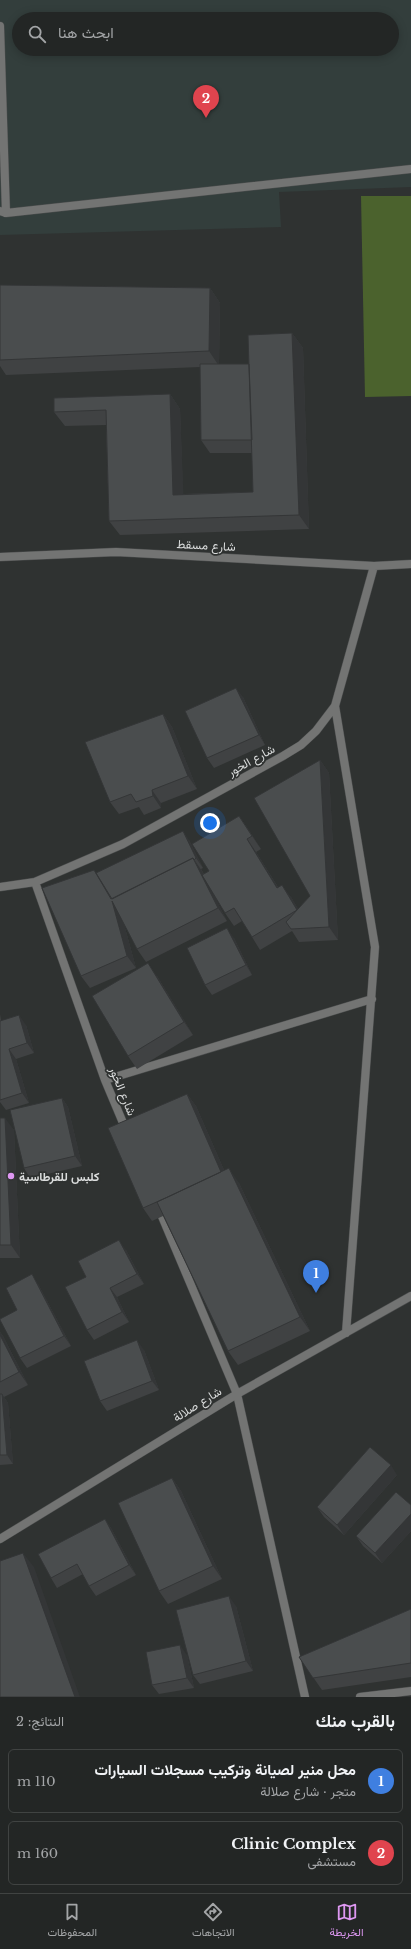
<!DOCTYPE html>
<html lang="ar">
<head>
<meta charset="utf-8">
<style>
	:root { --surface:#232625; --page:#2f3232; --text:#f1f3f6; --muted:#a3a5a7; --line:#404342; --accent:#de98f2 }
	body { margin:0; font-family:"Libre Baskerville",Vazirmatn,serif; background:var(--page); color:var(--text); direction:rtl }
	.you { position:absolute; left:210px; top:823px; width:14px; height:14px; margin:-10px; border:3px solid #fff; border-radius:50%; background:#1a73e8; box-shadow:0 0 0 6px #1a73e833 }
	.badge { display:grid; place-items:center; width:26px; height:26px; border-radius:50%; background:var(--accent); color:#fff; font-size:13px; font-weight:700 }
	.pin { position:absolute; translate:-50% -33px; filter:drop-shadow(0 1px 2px #0008) }
	.pin::after { content:''; position:absolute; top:21px; width:14px; height:12px; background:inherit; clip-path:polygon(0 0,100% 0,50% 100%) }
	.list { margin:0; padding:0; list-style:none }
	h2 { display:flex; justify-content:space-between; align-items:center; height:52px; margin:0; padding:0 16px; font-size:17px }
	h2 small { font-size:13px; font-weight:400; color:var(--muted) }
	.list li { display:grid; grid-template-columns:26px 1fr auto; gap:12px; align-items:center; box-sizing:border-box; height:64px; margin:0 8px 8px; padding:0 8px; border:1px solid var(--line); border-radius:6px }
	.list b { display:block; font-size:15px; white-space:nowrap }
	.list p { margin:0; font-size:13px; white-space:nowrap; color:var(--muted) }
	.list em { font-size:13px; font-style:normal; color:var(--muted) }
	.icon { flex:none; width:22px; height:22px; fill:none; stroke:currentColor; stroke-width:2; stroke-linecap:round; stroke-linejoin:round }
	.map { position:relative; flex:none; width:411px; height:1697px; overflow:hidden; direction:ltr }
	.search { position:absolute; background:var(--surface); box-shadow:0 2px 10px #0003; left:12px; right:12px; top:12px; height:44px; display:flex; align-items:center; gap:10px; box-sizing:border-box; padding:0 14px; border-radius:22px; color:var(--muted); font-size:15px }
	.sheet { height:196px; background:var(--surface) }
	nav { display:flex; justify-content:space-around; align-items:center; box-sizing:border-box; height:56px; border-top:1px solid var(--line); background:var(--surface); font-size:11px; color:var(--muted) }
	nav a { display:grid; justify-items:center; gap:2px }
	nav .on { color:var(--accent) }
	.map>svg:first-child { display:block }
	.built { fill:#333e3c; fill-rule:evenodd }
	.park { fill:#4b622d }
	.lines { fill:none; stroke-linecap:round; stroke-linejoin:round }
	.lane-casing { stroke:#4b4d4d; stroke-width:9 }
	.street-casing { stroke:#4b4d4d; stroke-width:9 }
	.lane { stroke:#737473; stroke-width:8 }
	.street { stroke:#737473; stroke-width:8 }
	.wall { fill:#404243 }
	.shaded-wall { fill:#343637 }
	.building { fill:#4a4d4e; stroke:#343637 }
	.poi-dot { fill:#de98f2; stroke:#2f3231; stroke-width:1.5 }
	.labels { text-anchor:middle; dominant-baseline:central; stroke-width:3.5; stroke-linejoin:round; paint-order:stroke }
	.street-label { font-size:12px; fill:#dbdddd; stroke:#2f3231 }
	.poi-label { font-size:12px; font-weight:bold; fill:#dbdddd; stroke:#2f3231; text-anchor:start }
</style>
</head>
<body>
<div class="map">
<svg width="411" height="1697" viewBox="0 0 411 1697">
	<rect width="100%" height="100%" fill="#2f3231"/>
	<!-- built -->
	<path class="built" d="M 0,0 L 411,0 L 411,187 L 279,192 L 281,227 L 0,235 ZM 19,19 L 392,19 L 392,49 L 19,49 Z"/>
	<!-- park -->
	<path class="park" d="M 361,196 L 411,196 L 411,396 L 365,397 Z"/>
	<g class="lines">
		<!-- lane casing -->
		<g class="lane-casing">
			<path id="lane" d="M 0,26 L 6,213
				M 0,211 L 6,213 L 411,169"/>
		</g>
		<!-- street casing -->
		<g class="street-casing">
			<path id="street" d="M 0,557 L 116,552 L 374,566 L 411,564
				M 335,706 L 375,947 L 346,1333
				M 0,887 L 35,882
				M 105,1080 L 372,999
				M 126,1130 L 105,1080 L 35,882 L 123,844 L 283,756 L 301,745 L 316,731 L 335,706 L 374,566
				M 158,1207 L 237,1394 L 305,1697
				M 0,1539 L 237,1394 L 411,1296
				M 360,1697 L 411,1691"/>
		</g>
		<!-- lane -->
		<use href="#lane" class="lane"/>
		<!-- street -->
		<use href="#street" class="street"/>
	</g>
	<!-- wall -->
	<path class="wall" d="M 0,285 L 210,288 L 220,303 L 219,364 L 249,364 L 292,333 L 303,348 L 309,529 L 120,535 L 109,521 L 106,425 L 65,426 L 54,412 L 170,394 L 180,409 L 183,494 L 253,492 L 252,453 L 210,453 L 201,440 L 200,367 L 6,375 L 0,366 Z
		M 243,697 L 265,745 L 214,768 L 207,758 Z
		M 163,714 L 172,727 L 197,789 L 161,803 L 161,808 L 144,815 L 139,807 L 119,814 L 110,802 Z
		M 320,760 L 329,773 L 338,940 L 299,942 L 292,931 L 260,950 L 252,937 L 242,921 L 234,926 L 225,913 L 213,894 L 227,921 L 146,962 L 137,949 L 124,924 L 136,968 L 90,988 L 81,976 L 96,873 L 189,840 L 203,868 L 201,869 L 204,874 L 209,871 L 239,816 L 248,829 L 261,849 L 256,852 L 278,887 L 291,897 L 298,909 L 310,896 Z
		M 234,938 L 252,975 L 212,995 L 205,985 Z
		M 157,976 L 193,1035 L 137,1069 L 128,1056 Z
		M 0,1014 L 1,1020 L 26,1025 L 34,1053 L 16,1059 L 29,1103 L 6,1110 L 0,1102 Z
		M 187,1094 L 196,1106 L 224,1170 L 239,1183 L 310,1331 L 238,1365 L 228,1351 L 163,1216 L 152,1221 L 143,1208 Z
		M 62,1098 L 68,1107 L 82,1166 L 30,1178 L 24,1168 Z
		M 0,1118 L 14,1130 L 20,1258 L 0,1258 Z
		M 126,1250 L 144,1284 L 117,1297 L 129,1322 L 94,1340 L 87,1330 L 86,1277 Z
		M 38,1284 L 71,1346 L 27,1368 L 20,1358 L 17,1310 Z
		M 0,1332 L 3,1336 L 28,1385 L 4,1397 L 8,1403 L 13,1464 L 0,1465 Z
		M 144,1350 L 159,1390 L 107,1411 L 100,1401 Z
		M 397,1475 L 344,1535 L 324,1517 L 317,1507 Z
		M 172,1478 L 181,1491 L 222,1579 L 168,1604 L 159,1591 Z
		M 411,1505 L 411,1531 L 382,1563 L 363,1546 L 356,1536 Z
		M 105,1519 L 111,1528 L 136,1575 L 96,1596 L 89,1586 L 83,1574 L 57,1588 L 51,1578 Z
		M 236,1606 L 253,1671 L 200,1684 L 193,1675 Z
		M 411,1609 L 411,1677 L 322,1690 L 299,1657 Z
		M 187,1655 L 194,1688 L 159,1694 L 152,1685 Z"/>
	<!-- shaded-wall -->
	<path class="shaded-wall" d="M 210,288 L 220,303 L 219,366 L 209,351 Z
		M 292,333 L 303,348 L 309,529 L 299,515 Z
		M 170,394 L 180,409 L 184,509 L 173,495 Z
		M 236,688 L 243,697 L 265,745 L 259,735 Z
		M 163,714 L 172,727 L 197,789 L 188,776 Z
		M 320,760 L 329,773 L 338,940 L 329,927 Z
		M 152,790 L 161,803 L 161,808 L 153,796 Z
		M 239,816 L 248,829 L 261,849 L 252,836 Z
		M 183,831 L 189,840 L 203,868 L 196,858 Z
		M 247,839 L 256,852 L 286,900 L 277,888 Z
		M 193,858 L 202,871 L 227,921 L 218,908 Z
		M 282,885 L 291,897 L 306,922 L 297,910 Z
		M 112,901 L 121,913 L 136,968 L 127,956 Z
		M 227,928 L 234,938 L 252,975 L 246,965 Z
		M 148,963 L 157,976 L 193,1035 L 184,1022 Z
		M 19,1015 L 26,1025 L 34,1053 L 27,1043 Z
		M 9,1049 L 16,1059 L 29,1103 L 22,1093 Z
		M 187,1094 L 196,1106 L 231,1186 L 222,1174 Z
		M 62,1098 L 68,1107 L 82,1166 L 75,1156 Z
		M 5,1118 L 14,1130 L 20,1258 L 11,1245 Z
		M 229,1168 L 239,1183 L 310,1331 L 300,1317 Z
		M 119,1240 L 126,1250 L 144,1284 L 137,1274 Z
		M 32,1274 L 38,1284 L 71,1346 L 64,1336 Z
		M 110,1288 L 117,1297 L 129,1322 L 122,1312 Z
		M 0,1332 L 3,1336 L 28,1385 L 19,1372 L 0,1335 Z
		M 137,1340 L 144,1350 L 159,1390 L 152,1381 Z
		M 2,1394 L 8,1403 L 13,1464 L 7,1455 Z
		M 391,1465 L 397,1475 L 344,1535 L 337,1525 Z
		M 172,1478 L 181,1491 L 222,1579 L 213,1566 Z
		M 411,1514 L 411,1531 L 382,1563 L 375,1553 Z
		M 105,1519 L 111,1528 L 136,1575 L 129,1565 Z
		M 23,1553 L 34,1567 L 80,1697 L 75,1697 Z
		M 229,1596 L 236,1606 L 253,1671 L 246,1661 Z
		M 180,1645 L 187,1655 L 194,1688 L 187,1678 Z"/>
	<!-- building -->
	<path class="building" d="M 0,285 L 210,288 L 209,351 L 0,360 Z
		M 292,333 L 299,515 L 109,521 L 106,410 L 54,412 L 54,398 L 170,394 L 173,495 L 253,492 L 248,335 Z
		M 200,364 L 249,364 L 252,440 L 201,440 Z
		M 236,688 L 259,735 L 207,758 L 185,711 Z
		M 163,714 L 188,776 L 152,790 L 153,796 L 136,802 L 131,794 L 110,802 L 85,742 Z
		M 320,760 L 329,927 L 291,929 L 286,922 L 310,896 L 254,798 Z
		M 239,816 L 252,836 L 247,839 L 277,888 L 282,885 L 297,910 L 252,937 L 234,908 L 225,913 L 202,875 L 209,871 L 192,844 Z
		M 183,831 L 196,858 L 194,860 L 193,858 L 112,899 L 96,873 Z
		M 193,858 L 218,908 L 137,949 L 112,901 L 127,956 L 81,976 L 42,888 L 94,870 L 111,899 Z
		M 227,928 L 246,965 L 205,985 L 187,948 Z
		M 148,963 L 184,1022 L 128,1056 L 92,996 Z
		M 19,1015 L 27,1043 L 9,1049 L 22,1093 L 0,1100 L 0,1021 Z
		M 187,1094 L 221,1172 L 170,1196 L 143,1208 L 108,1128 Z
		M 62,1098 L 75,1156 L 24,1168 L 10,1110 Z
		M 0,1118 L 5,1118 L 11,1245 L 0,1245 Z
		M 229,1168 L 300,1317 L 228,1351 L 157,1202 Z
		M 119,1240 L 137,1274 L 110,1288 L 122,1312 L 87,1330 L 65,1287 L 86,1277 L 78,1261 Z
		M 32,1274 L 64,1336 L 20,1358 L 0,1320 L 0,1319 L 17,1310 L 6,1288 Z
		M 0,1335 L 19,1372 L 0,1382 Z
		M 137,1340 L 152,1381 L 100,1401 L 84,1361 Z
		M 0,1394 L 2,1394 L 7,1455 L 0,1455 Z
		M 370,1447 L 391,1465 L 337,1525 L 317,1507 Z
		M 172,1478 L 213,1566 L 159,1591 L 118,1503 Z
		M 396,1492 L 411,1505 L 411,1514 L 375,1553 L 356,1536 Z
		M 105,1519 L 129,1565 L 89,1586 L 77,1564 L 51,1578 L 38,1554 Z
		M 23,1553 L 75,1697 L 0,1697 L 0,1561 Z
		M 229,1596 L 246,1661 L 193,1675 L 176,1610 Z
		M 411,1609 L 411,1663 L 313,1678 L 299,1657 Z
		M 180,1645 L 187,1678 L 152,1685 L 146,1652 Z"/>
	<!-- markers -->
	<circle class="poi-dot" cx="11" cy="1176" r="4"/>
	<g class="labels">
		<!-- street labels -->
		<g class="street-label">
			<text transform="translate(206 545) rotate(3)">شارع مسقط</text>
			<text transform="translate(251 760) rotate(-29)">شارع الخور</text>
			<text transform="translate(123 1091) rotate(68)">شارع الخور</text>
			<text transform="translate(197 1404) rotate(-32)">شارع صلالة</text>
		</g>
		<!-- poi labels -->
		<g class="poi-label">
			<text x="19" y="1176">كلبس للقرطاسية</text>
		</g>
	</g>
</svg>
<div class="you"></div>
<div class="pin badge" style="left:316px;top:1293px;background:#3f7fe0">1</div>
<div class="pin badge" style="left:206px;top:118px;background:#e0444e">2</div>
<div class="search"><svg class="icon" aria-label="search" viewBox="0 0 24 24"><circle cx="10" cy="10" r="6"/><path d="M15 15l6 6"/></svg>ابحث هنا</div>
</div>
<section class="sheet">
<h2>بالقرب منك<small>النتائج: 2</small></h2>
<ul class="list">
<li><span class="badge" style="background:#3f7fe0">1</span><div><b>محل منير لصيانة وتركيب مسجلات السيارات</b><p>متجر · شارع صلالة</p></div><em>110 m</em></li>
<li><span class="badge" style="background:#e0444e">2</span><div><b>Clinic Complex</b><p>مستشفى</p></div><em>160 m</em></li>
</ul>
</section>
<nav>
<a class="on"><svg class="icon" aria-label="map" viewBox="0 0 24 24"><path d="M3 6l6-2 6 2 6-2v14l-6 2-6-2-6 2zM9 4v14M15 6v14"/></svg>الخريطة</a>
<a><svg class="icon" aria-label="directions" viewBox="0 0 24 24"><path d="M12 3l9 9-9 9-9-9zM9 14v-3h6M13 9l2 2-2 2"/></svg>الاتجاهات</a>
<a><svg class="icon" aria-label="saved" viewBox="0 0 24 24"><path d="M7 4h10v16l-5-4-5 4z"/></svg>المحفوظات</a>
</nav>
</body>
</html>
